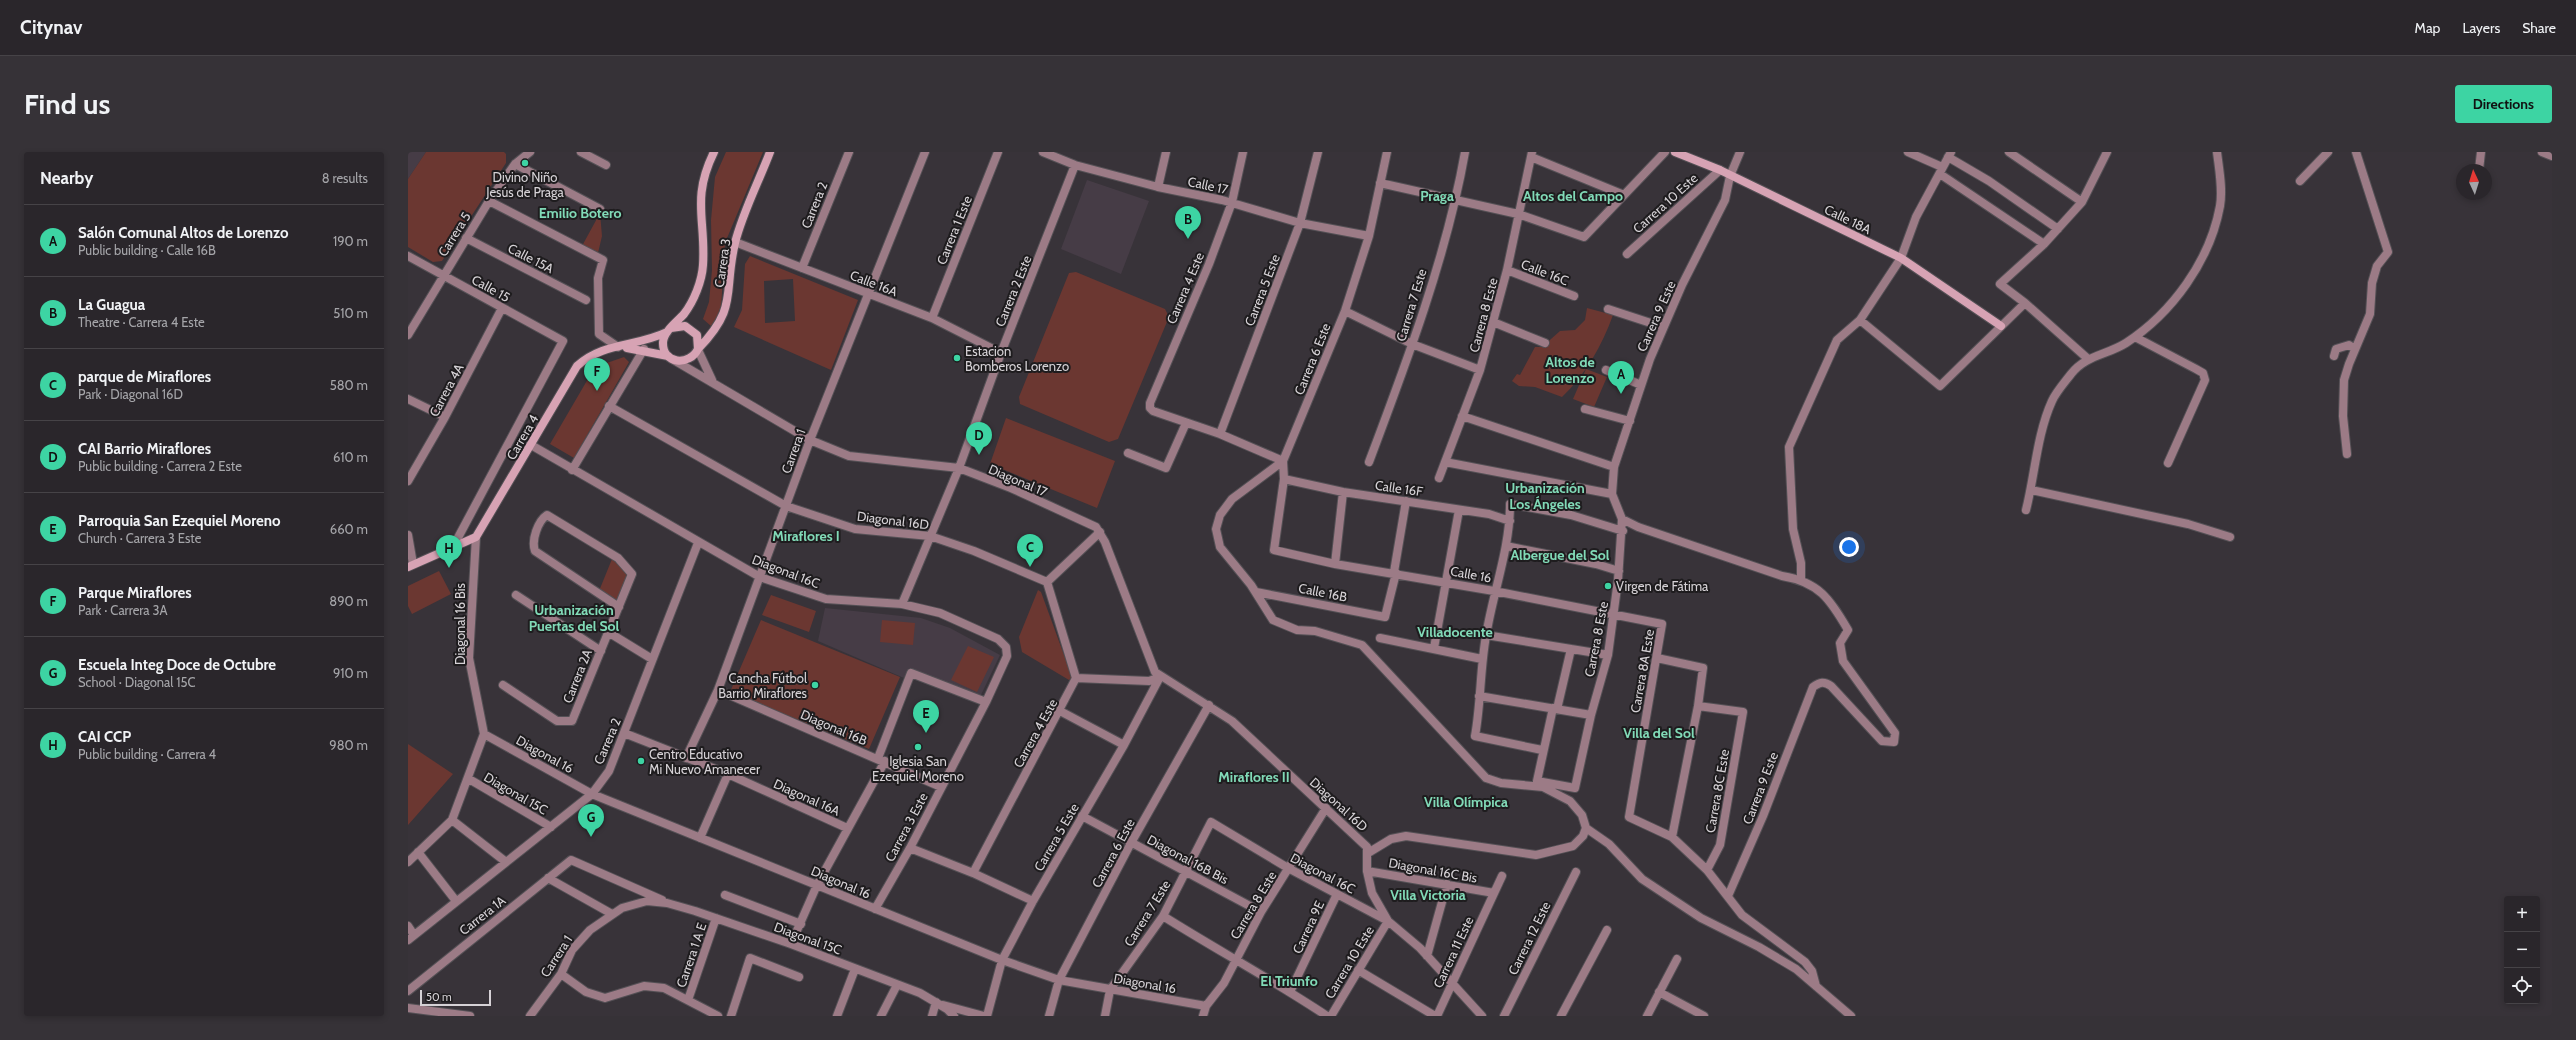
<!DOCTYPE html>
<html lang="en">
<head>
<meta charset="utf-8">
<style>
	:root { --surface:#2a262b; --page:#363237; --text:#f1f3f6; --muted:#a5a5a9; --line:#464347; --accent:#3dd4a3 }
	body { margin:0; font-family:Cabin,sans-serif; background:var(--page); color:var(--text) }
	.controls { position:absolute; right:12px; bottom:12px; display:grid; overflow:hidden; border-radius:4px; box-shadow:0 2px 6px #0003 }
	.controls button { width:36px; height:36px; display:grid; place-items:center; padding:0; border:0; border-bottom:1px solid var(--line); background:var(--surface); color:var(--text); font:20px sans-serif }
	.compass { position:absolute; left:2048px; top:12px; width:36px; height:36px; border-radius:50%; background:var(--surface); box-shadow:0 2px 6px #0003; rotate:356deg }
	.scale { position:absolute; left:12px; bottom:10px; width:71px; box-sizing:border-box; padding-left:4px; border:2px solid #d6d2d6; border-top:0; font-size:11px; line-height:14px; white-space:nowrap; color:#d6d2d6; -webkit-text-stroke:3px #1e1c1e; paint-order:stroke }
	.you { position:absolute; left:1441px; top:395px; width:14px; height:14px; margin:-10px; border:3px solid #fff; border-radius:50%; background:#1a73e8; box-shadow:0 0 0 6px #1a73e833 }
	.badge { display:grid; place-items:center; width:26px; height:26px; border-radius:50%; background:var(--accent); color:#111; font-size:13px; font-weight:700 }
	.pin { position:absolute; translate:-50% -33px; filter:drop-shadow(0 1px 2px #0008) }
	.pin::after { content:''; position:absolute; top:21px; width:14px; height:12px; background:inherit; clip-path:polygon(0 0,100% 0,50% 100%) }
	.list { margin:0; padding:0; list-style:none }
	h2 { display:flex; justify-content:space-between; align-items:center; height:52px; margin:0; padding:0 16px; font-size:17px }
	h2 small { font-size:13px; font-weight:400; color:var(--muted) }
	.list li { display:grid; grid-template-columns:26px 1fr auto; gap:12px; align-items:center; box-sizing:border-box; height:72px; padding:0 16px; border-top:1px solid var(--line) }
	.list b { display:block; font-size:15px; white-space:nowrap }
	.list p { margin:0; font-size:13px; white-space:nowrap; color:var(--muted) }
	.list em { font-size:13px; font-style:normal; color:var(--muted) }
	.icon { flex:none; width:22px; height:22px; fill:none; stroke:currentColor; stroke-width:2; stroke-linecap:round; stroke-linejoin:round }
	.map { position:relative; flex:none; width:2144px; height:864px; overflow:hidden; border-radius:4px }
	header { display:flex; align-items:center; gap:24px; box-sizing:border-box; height:56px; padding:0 20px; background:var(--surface); border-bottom:1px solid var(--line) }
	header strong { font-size:19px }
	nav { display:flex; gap:22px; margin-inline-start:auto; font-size:14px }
	.intro { display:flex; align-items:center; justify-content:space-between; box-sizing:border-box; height:96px; padding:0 24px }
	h1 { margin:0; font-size:28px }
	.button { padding:10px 18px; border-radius:4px; background:var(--accent); color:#111; font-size:14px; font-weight:700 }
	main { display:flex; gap:24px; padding:0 24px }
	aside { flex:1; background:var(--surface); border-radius:4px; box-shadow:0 2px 6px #0003 }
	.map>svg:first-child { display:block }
	.built { fill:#463c46 }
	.green { fill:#6b3731; fill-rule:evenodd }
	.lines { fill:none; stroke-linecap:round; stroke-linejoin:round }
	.street-casing { stroke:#545055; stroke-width:10 }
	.secondary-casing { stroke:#545055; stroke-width:10 }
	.street { stroke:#9c7b86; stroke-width:8 }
	.secondary { stroke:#d7a3b4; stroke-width:8 }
	.poi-dot { fill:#3dd4a3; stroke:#1e1c1e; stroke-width:1.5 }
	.labels { text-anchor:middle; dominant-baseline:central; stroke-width:4; stroke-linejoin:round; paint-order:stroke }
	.poi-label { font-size:13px; fill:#d6d2d6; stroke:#1e1c1e; text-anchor:start }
	.street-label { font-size:13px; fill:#d6d2d6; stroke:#1e1c1e }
	.neighbourhood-label { font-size:14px; font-weight:bold; fill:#81dab7; stroke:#1e1c1e }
</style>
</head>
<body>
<header>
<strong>Citynav</strong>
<nav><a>Map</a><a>Layers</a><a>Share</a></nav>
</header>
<div class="intro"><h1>Find us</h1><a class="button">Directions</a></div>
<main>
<aside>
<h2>Nearby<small>8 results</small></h2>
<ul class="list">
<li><span class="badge">A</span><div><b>Salón Comunal Altos de Lorenzo</b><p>Public building · Calle 16B</p></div><em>190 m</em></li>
<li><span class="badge">B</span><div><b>La Guagua</b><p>Theatre · Carrera 4 Este</p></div><em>510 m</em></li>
<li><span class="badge">C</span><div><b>parque de Miraflores</b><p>Park · Diagonal 16D</p></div><em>580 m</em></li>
<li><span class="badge">D</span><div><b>CAI Barrio Miraflores</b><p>Public building · Carrera 2 Este</p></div><em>610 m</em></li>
<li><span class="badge">E</span><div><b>Parroquia San Ezequiel Moreno</b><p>Church · Carrera 3 Este</p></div><em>660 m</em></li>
<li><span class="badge">F</span><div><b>Parque Miraflores</b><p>Park · Carrera 3A</p></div><em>890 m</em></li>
<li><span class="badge">G</span><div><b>Escuela Integ Doce de Octubre</b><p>School · Diagonal 15C</p></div><em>910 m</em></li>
<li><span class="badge">H</span><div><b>CAI CCP</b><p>Public building · Carrera 4</p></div><em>980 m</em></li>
</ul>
</aside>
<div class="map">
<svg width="2144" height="864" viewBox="0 0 2144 864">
	<rect width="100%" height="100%" fill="#383339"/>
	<!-- built -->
	<path class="built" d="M 0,0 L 18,0 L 0,27 Z
		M 679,28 L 741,49 L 713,122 L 653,97 Z
		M 417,456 L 513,466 L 542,476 L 592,503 L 572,545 L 501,516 L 496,526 L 410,489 Z"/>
	<!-- green -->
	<path class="green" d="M 18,0 L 96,0 L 98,2 L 98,11 L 34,109 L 25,110 L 0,95 L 0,27 Z
		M 318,0 L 355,0 L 317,91 L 313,157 L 309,169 L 303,174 L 295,167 L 301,150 L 304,118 L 303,68 L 307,25 Z
		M 192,61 L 194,84 L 190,101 L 174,94 Z
		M 342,104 L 450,148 L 423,218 L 326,175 L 334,158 L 337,112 ZM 385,127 L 387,169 L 357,171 L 356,129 Z
		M 668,120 L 757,157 L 761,165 L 710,287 L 701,290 L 612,252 L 611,245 L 661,121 Z
		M 1179,156 L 1205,163 C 1194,194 1177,223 1154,245 L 1127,235 L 1111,234 L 1104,229 L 1109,222 L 1112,223 L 1127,195 L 1134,195 L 1152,179 L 1167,178 L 1177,168 Z
		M 216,205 L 221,210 L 166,306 L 142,292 L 184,220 L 193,213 Z
		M 1178,217 L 1199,225 L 1186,255 L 1165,247 Z
		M 598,266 L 707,309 L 689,356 L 582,312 Z
		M 204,407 L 222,422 L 209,451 L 191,439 Z
		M 31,419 L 43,442 L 4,462 L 0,454 L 0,434 Z
		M 630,438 L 633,440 L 664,525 L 661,528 L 614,500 L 611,485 Z
		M 363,443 L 408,459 L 401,480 L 354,463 Z
		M 353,468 L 492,525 L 461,597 L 322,540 Z
		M 474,468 L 507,471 L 505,493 L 472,490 Z
		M 560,494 L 586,505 L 569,540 L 543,528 Z
		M 0,592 L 45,622 L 0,673 Z"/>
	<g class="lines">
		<!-- street casing -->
		<g class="street-casing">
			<path id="street" d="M 173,0 L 198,13
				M 635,0 L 667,13 L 750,35 L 814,48 L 892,71 L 961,84
				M 835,0 L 824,50 L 801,112 L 742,251 L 742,256 L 745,259 L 812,282 L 875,309
				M 1500,0 L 1534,15
				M 1601,0 L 1674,50
				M 2134,0 L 2144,4
				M 1123,5 L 1216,43
				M 1540,5 L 1581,29 L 1650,77
				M 107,12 L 192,57
				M 2071,18 L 2073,0
				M 1532,22 L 1636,92
				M 1892,29 L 1920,0
				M 972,31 L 1110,62 L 1176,85 L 1257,0
				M 750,35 L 758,0
				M 2067,43 L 2068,42
				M 81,49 L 195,108 L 190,126 L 191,182 L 210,195
				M 58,86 L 178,148
				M 327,90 L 524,166 L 593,201
				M 1219,102 L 1312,18
				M 0,104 L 155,189 L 45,395
				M 394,116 L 441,0
				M 1099,118 L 1166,144
				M 1200,157 L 1255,175
				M 937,159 L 1004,192 L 1072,218
				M 524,166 L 590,0
				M 1452,168 L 1532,234 L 1617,151
				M 1085,170 L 1137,191
				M 0,183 L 81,49 L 107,12 L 122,0
				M 1727,185 L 1788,217 L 1795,221 L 1797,228 L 1760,311
				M 290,198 L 304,228
				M 1926,204 L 1928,197 L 1941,193 L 1947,197
				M 1679,206 L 1617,151 L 1592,132 L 1636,92 L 1674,50 L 1699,0
				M 264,207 L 402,288 L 441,304 L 551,316 L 603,336 L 688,375 L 697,390 L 747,520 L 824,569 L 959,695 L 959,719 L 964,741 L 980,769 L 923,864
				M 1198,218 L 1233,233
				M 0,247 L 37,265
				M 201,254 L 378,354 L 447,377 L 522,384 L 566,399 L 639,430 L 668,526
				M 1177,257 L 1222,269
				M 1054,264 L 1206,315
				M 812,282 L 892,71 L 910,0
				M 123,293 L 352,425 L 418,447 L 494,452 L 532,461 L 590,487 L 598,495 L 599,504 L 578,550 L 502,696 L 467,757
				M 720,301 L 758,316 L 778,271
				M 1939,302 L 1935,264 L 1936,228 L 1941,212 L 1962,162 L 1964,131 L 1969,114 L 1980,100 L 1948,0
				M 875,309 L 876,327 L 866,398 L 927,412 L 1086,439 L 1254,472 L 1221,665 L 1264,685 L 1299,718 L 1334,763 L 1397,810 L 1404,819 L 1408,834
				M 961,310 C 998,212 1039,103 1057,0
				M 1037,310 L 1204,342
				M 164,318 L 236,197
				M 1031,326 L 1072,218 L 1099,118 L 1124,0
				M 876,327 L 935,340 L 1081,362 L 1102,369
				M 0,329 L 37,265 L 94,156
				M 1623,338 L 1780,372 L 1822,385
				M 1618,358 C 1627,322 1629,282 1644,249 C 1648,240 1657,230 1663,222 C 1678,203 1699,203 1718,191 C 1764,161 1802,109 1812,54 C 1815,37 1811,17 1809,0
				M 1214,367 L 1230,375 L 1374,424 C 1411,430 1422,447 1440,478 L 1432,491 L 1435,509 L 1487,581 L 1486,590 L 1474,589 L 1423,534 C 1416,529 1412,530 1405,535 L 1355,664 L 1320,744
				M 0,383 L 5,412
				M 1098,394 L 1188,412 L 1211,419
				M 927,412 L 935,340
				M 986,420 L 998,349
				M 1393,427 L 1393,411 L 1385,377 L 1381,295 L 1429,188 L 1452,168 L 1493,106 L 1508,65 L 1543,0
				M 639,430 L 692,380
				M 848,440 L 977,465 L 988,421
				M 108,443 L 193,499
				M 494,452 L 551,316 L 593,201 L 667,13
				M 200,480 L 244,507
				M 1078,483 L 1200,503
				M 972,486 L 1074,507
				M 1026,496 L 1051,358
				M 1249,506 L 1295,516 L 1290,554 L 1264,685
				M 668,526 L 741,529 L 752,525
				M 95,533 L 149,569 L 164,569 C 184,520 204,471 224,422 L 210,406 L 139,363 C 130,369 123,388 127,399 L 211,455
				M 310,538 L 533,635
				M 1071,544 L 1183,563
				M 1290,554 L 1335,560 L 1312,693 L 1299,718
				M 1145,556 L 1129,629 L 1167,636 L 1183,563 L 1200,503 L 1210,428 L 1214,367 L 1204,342 L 1206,315 L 1242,207 L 1274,133 L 1317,48 L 1322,24 L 1332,0
				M 1149,557 L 1163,497
				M 652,559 L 716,593
				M 216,581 L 320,622 L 439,676
				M 76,582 L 184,642 L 594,808 L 651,828 L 798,854
				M 1134,598 L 1067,584 C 1073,551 1072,517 1078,484 C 1085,440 1102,397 1102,352 L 1163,363 L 1215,379
				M 278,606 L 310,538 L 402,288 L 517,0
				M 470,606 L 503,521 L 578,550
				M 61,627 L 143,675
				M 674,664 L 853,760
				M 44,668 L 98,710
				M 1178,676 L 1201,692 L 1234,727 L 1293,766 L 1351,795 L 1388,817 L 1443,864
				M 292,686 L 320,622
				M 502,696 L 565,721 L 625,749
				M 10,700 L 48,749
				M 960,701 L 983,687 L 998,684 L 1128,703 L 1165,694 L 1175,684 L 1178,676 L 1174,663 L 1162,649 L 1135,635 L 1093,631 L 1078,626 L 954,493 L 907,479 L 889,478 L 865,468 L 843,433 L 812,395 L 808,377 L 812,363 L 824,347 L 875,309 L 937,159 L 961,84 L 979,0
				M 0,710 L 44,668 L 76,582 L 61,506 L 68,385
				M 959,719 L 1086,741
				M 565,721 L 668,526
				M 140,726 L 204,762
				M 317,743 L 393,772
				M 755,764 C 809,798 865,828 919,864
				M 0,774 L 6,783
				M 0,788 L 184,642 L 201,619 L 290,391
				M 383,792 L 409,733 L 477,609
				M 1019,804 L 1039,732
				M 950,818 L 1027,864
				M 153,822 L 178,840 L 197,846 L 236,834 L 256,836 L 310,864
				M 0,839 L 163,708 L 254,748
				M 882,840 L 929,742
				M 1251,840 L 1296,864
				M 280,848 L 308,766
				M 535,853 L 576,864
				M 0,856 L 62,864
				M 122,864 L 153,822 L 164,798 L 182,778 L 214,756 L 239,749 L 259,751 L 287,759 L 383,792 L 512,841 L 539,857 L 546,864
				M 323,864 L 342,806 L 391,825
				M 429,864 L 447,817
				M 473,864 L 489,833
				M 524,864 L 528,850
				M 579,864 L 594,808 L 625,749 L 716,593 L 752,525
				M 641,864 L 651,828 L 723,691 L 801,553
				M 697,864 L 702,838 L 755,764 L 803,670 L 880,716 L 980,769 L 1012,796 L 1074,864
				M 795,864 L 798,854 L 816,831 L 853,760 L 918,656
				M 1029,864 L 1094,724
				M 1096,864 L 1168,720
				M 1153,864 L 1199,778
				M 1239,864 L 1269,807"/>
		</g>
		<!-- secondary casing -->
		<g class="secondary-casing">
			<path id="secondary" d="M 1267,0 L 1312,18 L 1493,106 L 1593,174
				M 263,176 L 277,174 L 289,183 L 290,197 C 282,214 254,213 255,190 C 256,179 269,170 276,162 C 286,149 294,129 295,113 C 298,67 283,47 306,0
				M 219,196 L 260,204
				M 290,197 C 331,155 315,141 327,91 C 334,62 351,29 362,0
				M 0,415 L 68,385 L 169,214 C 195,190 228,195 259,180"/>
		</g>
		<!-- street -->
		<use href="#street" class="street"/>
		<!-- secondary -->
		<use href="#secondary" class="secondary"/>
	</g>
	<!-- markers -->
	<g class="poi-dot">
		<circle cx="117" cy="11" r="4"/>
		<circle cx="549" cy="206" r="4"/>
		<circle cx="1200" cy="434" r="4"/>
		<circle cx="407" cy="533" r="4"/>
		<circle cx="510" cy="595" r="4"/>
		<circle cx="233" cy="609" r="4"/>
	</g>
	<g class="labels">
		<!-- poi labels -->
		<g class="poi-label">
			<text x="117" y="25" text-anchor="middle">Divino Niño<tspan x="117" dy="15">Jesús de Praga</tspan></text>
			<text x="557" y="199">Estacion<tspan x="557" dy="15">Bomberos Lorenzo</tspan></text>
			<text x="1208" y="434">Virgen de Fátima</text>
			<text x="399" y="526" text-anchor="end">Cancha Fútbol<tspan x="399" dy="15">Barrio Miraflores</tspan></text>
			<text x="241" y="602">Centro Educativo<tspan x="241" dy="15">Mi Nuevo Amanecer</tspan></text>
			<text x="510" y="609" text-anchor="middle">Iglesia San<tspan x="510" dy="15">Ezequiel Moreno</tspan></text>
		</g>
		<!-- street labels -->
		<g class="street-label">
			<text transform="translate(800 33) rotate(12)">Calle 17</text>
			<text transform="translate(1257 51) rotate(-42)">Carrera 10 Este</text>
			<text transform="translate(406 53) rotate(-68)">Carrera 2</text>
			<text transform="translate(1440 67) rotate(26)">Calle 18A</text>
			<text transform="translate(546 78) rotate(-68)">Carrera 1 Este</text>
			<text transform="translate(46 82) rotate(-58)">Carrera 5</text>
			<text transform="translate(123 106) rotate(27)">Calle 15A</text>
			<text transform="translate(314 111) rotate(-82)">Carrera 3</text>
			<text transform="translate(1137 120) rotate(21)">Calle 16C</text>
			<text transform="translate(466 131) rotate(21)">Calle 16A</text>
			<text transform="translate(83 136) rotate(29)">Calle 15</text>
			<text transform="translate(777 136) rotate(-67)">Carrera 4 Este</text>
			<text transform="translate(854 138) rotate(-69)">Carrera 5 Este</text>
			<text transform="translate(605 139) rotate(-68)">Carrera 2 Este</text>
			<text transform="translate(1003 153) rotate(-73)">Carrera 7 Este</text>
			<text transform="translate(1075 163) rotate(-75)">Carrera 8 Este</text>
			<text transform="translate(1248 164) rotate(-66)">Carrera 9 Este</text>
			<text transform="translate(904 207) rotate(-68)">Carrera 6 Este</text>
			<text transform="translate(38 238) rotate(-62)">Carrera 4A</text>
			<text transform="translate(114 285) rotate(-60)">Carrera 4</text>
			<text transform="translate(385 299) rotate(-70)">Carrera 1</text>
			<text transform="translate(610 328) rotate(23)">Diagonal 17</text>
			<text transform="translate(991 336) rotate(8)">Calle 16F</text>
			<text transform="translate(485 368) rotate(7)">Diagonal 16D</text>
			<text transform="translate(378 419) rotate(21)">Diagonal 16C</text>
			<text transform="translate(1063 422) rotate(10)">Calle 16</text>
			<text transform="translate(915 440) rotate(11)">Calle 16B</text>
			<text transform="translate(52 472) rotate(-90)">Diagonal 16 Bis</text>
			<text transform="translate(1188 487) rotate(-79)">Carrera 8 Este</text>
			<text transform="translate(1234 519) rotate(-80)">Carrera 8A Este</text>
			<text transform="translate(169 524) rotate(-68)">Carrera 2A</text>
			<text transform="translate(426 575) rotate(23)">Diagonal 16B</text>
			<text transform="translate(627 581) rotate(-61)">Carrera 4 Este</text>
			<text transform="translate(199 589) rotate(-67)">Carrera 2</text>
			<text transform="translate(137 602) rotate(29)">Diagonal 16</text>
			<text transform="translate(1352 636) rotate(-69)">Carrera 9 Este</text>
			<text transform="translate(1309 639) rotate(-80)">Carrera 8C Este</text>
			<text transform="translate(108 641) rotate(30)">Diagonal 15C</text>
			<text transform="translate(399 645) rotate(24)">Diagonal 16A</text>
			<text transform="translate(931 652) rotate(42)">Diagonal 16D</text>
			<text transform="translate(498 675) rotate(-62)">Carrera 3 Este</text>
			<text transform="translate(648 685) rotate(-60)">Carrera 5 Este</text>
			<text transform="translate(705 701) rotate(-62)">Carrera 6 Este</text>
			<text transform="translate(780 707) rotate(28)">Diagonal 16B Bis</text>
			<text transform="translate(1025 718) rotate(10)">Diagonal 16C Bis</text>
			<text transform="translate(915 721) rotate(28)">Diagonal 16C</text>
			<text transform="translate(433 730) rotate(23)">Diagonal 16</text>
			<text transform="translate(845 753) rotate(-59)">Carrera 8 Este</text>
			<text transform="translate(739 761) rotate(-58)">Carrera 7 Este</text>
			<text transform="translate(74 763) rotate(-38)">Carrera 1A</text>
			<text transform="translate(900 775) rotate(-65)">Carrera 9E</text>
			<text transform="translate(400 786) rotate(20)">Diagonal 15C</text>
			<text transform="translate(1121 786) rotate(-64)">Carrera 12 Este</text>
			<text transform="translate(1045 800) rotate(-65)">Carrera 11 Este</text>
			<text transform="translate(283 803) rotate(-71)">Carrera 1 A E</text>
			<text transform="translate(148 804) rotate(-57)">Carrera 1</text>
			<text transform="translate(941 810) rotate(-59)">Carrera 10 Este</text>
			<text transform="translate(737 831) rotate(10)">Diagonal 16</text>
		</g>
		<!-- neighbourhood labels -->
		<g class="neighbourhood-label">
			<text x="1029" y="44">Praga</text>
			<text x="1165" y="44">Altos del Campo</text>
			<text x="172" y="61">Emilio Botero</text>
			<text x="1162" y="210">Altos de<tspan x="1162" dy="16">Lorenzo</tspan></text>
			<text x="1137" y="336">Urbanización<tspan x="1137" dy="16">Los Ángeles</tspan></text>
			<text x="398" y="384">Miraflores I</text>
			<text x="1152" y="403">Albergue del Sol</text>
			<text x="166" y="458">Urbanización<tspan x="166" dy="16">Puertas del Sol</tspan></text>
			<text x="1047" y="480">Villadocente</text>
			<text x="1251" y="581">Villa del Sol</text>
			<text x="846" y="625">Miraflores II</text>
			<text x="1058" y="650">Villa Olímpica</text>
			<text x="1020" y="743">Villa Victoria</text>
			<text x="881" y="829">El Triunfo</text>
		</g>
	</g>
</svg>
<div class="controls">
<button>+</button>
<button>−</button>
<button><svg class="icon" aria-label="locate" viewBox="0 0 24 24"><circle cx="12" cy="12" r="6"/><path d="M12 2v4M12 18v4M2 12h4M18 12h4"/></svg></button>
</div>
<svg class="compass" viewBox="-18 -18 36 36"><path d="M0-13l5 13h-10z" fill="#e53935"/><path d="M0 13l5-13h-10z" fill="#a5a5a9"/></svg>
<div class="scale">50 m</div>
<div class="you"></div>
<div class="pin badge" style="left:1213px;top:242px">A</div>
<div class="pin badge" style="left:780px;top:87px">B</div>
<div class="pin badge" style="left:622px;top:415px">C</div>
<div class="pin badge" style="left:571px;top:303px">D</div>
<div class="pin badge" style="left:518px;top:581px">E</div>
<div class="pin badge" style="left:189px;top:239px">F</div>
<div class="pin badge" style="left:183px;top:685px">G</div>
<div class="pin badge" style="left:41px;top:416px">H</div>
</div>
</main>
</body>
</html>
